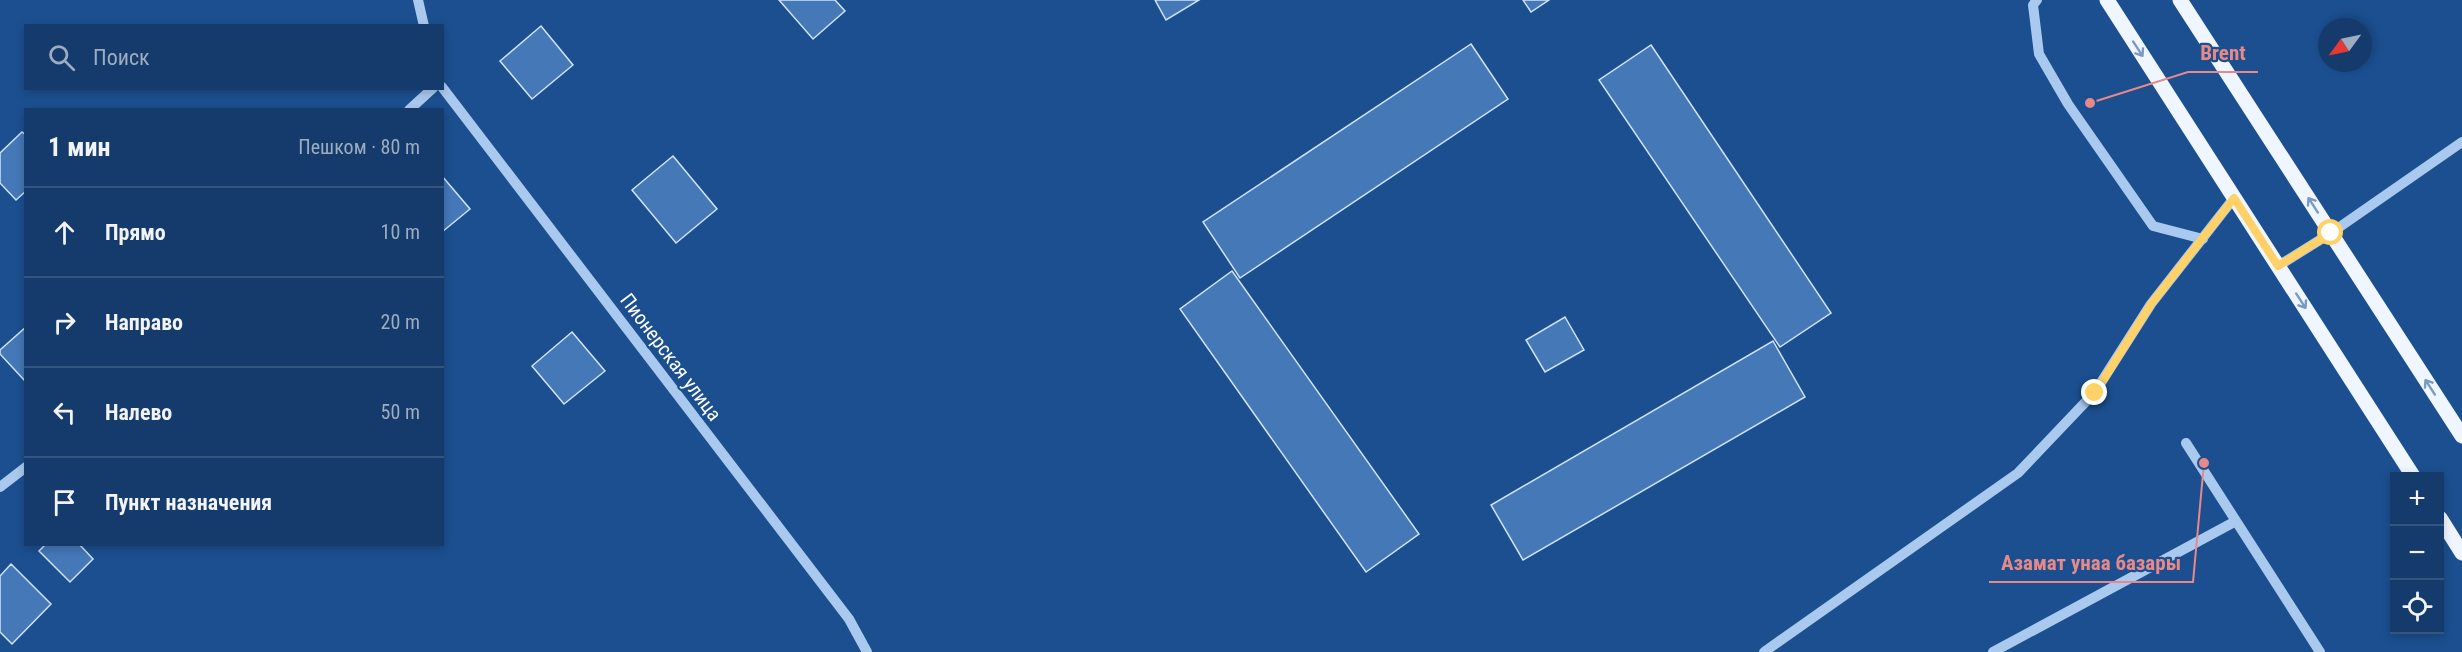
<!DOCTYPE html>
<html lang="ru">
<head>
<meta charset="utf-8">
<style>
	:root { --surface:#143b6b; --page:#1d4271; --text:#f1f3f6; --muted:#9dadc1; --line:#33557e }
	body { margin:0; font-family:"Roboto Condensed",sans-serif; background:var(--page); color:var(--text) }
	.controls { position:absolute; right:18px; bottom:18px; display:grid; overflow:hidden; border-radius:0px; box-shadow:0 3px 9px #0003 }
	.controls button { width:54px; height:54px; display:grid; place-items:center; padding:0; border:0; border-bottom:2px solid var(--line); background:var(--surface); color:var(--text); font:30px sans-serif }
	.compass { position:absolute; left:2318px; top:18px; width:54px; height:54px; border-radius:50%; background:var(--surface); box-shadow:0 3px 9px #0003; rotate:237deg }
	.stop { position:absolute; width:18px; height:18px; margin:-14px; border:4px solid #ffd166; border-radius:50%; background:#fff }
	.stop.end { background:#ffd166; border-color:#fff; box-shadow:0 2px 6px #0008 }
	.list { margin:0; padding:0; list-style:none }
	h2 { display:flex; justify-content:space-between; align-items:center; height:78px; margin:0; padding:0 24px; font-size:26px }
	h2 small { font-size:20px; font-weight:400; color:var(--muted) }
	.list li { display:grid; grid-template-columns:39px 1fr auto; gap:18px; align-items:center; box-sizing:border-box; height:90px; padding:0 24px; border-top:2px solid var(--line) }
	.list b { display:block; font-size:22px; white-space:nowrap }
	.list em { font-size:20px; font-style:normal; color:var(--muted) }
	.icon { flex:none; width:33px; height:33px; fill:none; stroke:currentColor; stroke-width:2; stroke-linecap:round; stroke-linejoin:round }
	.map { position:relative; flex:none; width:2462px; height:652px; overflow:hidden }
	.search { position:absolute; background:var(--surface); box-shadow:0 3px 9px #0003; left:24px; top:24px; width:420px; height:66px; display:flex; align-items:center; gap:15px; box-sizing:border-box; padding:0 21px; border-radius:0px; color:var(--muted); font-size:22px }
	.panel { position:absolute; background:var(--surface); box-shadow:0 3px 9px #0003; left:24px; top:108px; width:420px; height:438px; border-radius:0px }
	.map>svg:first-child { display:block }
	.building { fill:#4478b7; stroke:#cfe3fa; stroke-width:1.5 }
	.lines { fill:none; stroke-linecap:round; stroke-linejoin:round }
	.minor { stroke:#a9c9ee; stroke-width:10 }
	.major { stroke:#f0f6ff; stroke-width:15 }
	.oneway { stroke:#7b9ac1 }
	.route { stroke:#ffd166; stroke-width:8 }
	.labels { text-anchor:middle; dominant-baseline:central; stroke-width:4.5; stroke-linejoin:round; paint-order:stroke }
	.street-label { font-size:20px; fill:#fff; stroke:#1b4f8f }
	.leader { fill:none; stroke:#e88989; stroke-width:2 }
	.callout-dot { fill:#e88989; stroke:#1b4f8f; stroke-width:2 }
	.callout-label { font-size:21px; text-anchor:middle; font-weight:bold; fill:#e88989; stroke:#1b4f8f; stroke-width:4.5; stroke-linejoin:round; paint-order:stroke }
</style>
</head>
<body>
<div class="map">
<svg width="2462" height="652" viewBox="0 0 2462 652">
	<rect width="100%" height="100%" fill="#1b4f8f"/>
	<!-- building -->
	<path class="building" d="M 779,0 L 835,0 L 845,11 L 813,39 Z
		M 1155,0 L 1199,0 L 1166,20 Z
		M 1523,0 L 1549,0 L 1531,12 Z
		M 541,26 L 573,65 L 532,99 L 500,61 Z
		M 1471,44 L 1508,99 L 1240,278 L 1203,222 Z
		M 1651,45 L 1831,313 L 1780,347 L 1599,80 Z
		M 22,132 L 26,135 L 26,191 L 16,200 L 0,183 L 0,153 Z
		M 673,156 L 717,209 L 676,243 L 632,190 Z
		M 442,176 L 470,209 L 442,232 Z
		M 1232,271 L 1419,534 L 1366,572 L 1180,309 Z
		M 1565,317 L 1584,350 L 1545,372 L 1526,340 Z
		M 26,327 L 26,382 L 0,354 L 0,350 Z
		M 572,332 L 605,371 L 564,404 L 532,366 Z
		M 1773,341 L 1805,397 L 1523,560 L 1491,505 Z
		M 46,544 L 79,544 L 93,559 L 70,582 L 39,551 Z
		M 11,564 L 51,604 L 12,644 L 0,632 L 0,576 Z"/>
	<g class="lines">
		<!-- minor -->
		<path class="minor" d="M 418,0 L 424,26
			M 2037,0 L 2033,5 L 2039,54 L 2068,104 L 2153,226 L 2203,239
			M 442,87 L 849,619 L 867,652
			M 409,110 L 433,88
			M 2278,266 L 2331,233 L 2462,142
			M 2186,443 L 2320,652
			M 0,487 L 26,467
			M 1764,652 L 2018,473 L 2095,392 L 2151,304 L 2234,198
			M 1993,652 L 2236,521"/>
		<!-- major -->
		<path class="major" d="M 2107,0 L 2413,476
			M 2180,0 L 2462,436
			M 2440,518 L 2462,553"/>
	</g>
	<!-- one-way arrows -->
	<defs><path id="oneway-shaft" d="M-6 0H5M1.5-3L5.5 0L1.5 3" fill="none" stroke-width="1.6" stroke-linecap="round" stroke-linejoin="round" transform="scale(1.5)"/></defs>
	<g class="oneway">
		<use href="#oneway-shaft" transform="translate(2138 49) rotate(57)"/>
		<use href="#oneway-shaft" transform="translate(2313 205) rotate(-123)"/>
		<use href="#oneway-shaft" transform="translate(2301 301) rotate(57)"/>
		<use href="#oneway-shaft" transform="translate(2430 387) rotate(-123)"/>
	</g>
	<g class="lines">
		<!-- route -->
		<path class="route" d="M 2095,393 L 2151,304 L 2234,198 L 2278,266 L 2331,233"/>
	</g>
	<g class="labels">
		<!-- street labels -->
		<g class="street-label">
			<text transform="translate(671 357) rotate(53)">Пионерская улица</text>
		</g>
	</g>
	<!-- callouts -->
	<path class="leader" d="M2090 103L2188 72H2258M2204 463L2193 582H1989"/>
	<g class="callout-dot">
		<circle cx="2090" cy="103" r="6"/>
		<circle cx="2204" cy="463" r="6"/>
	</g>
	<g class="callout-label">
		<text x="2223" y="60">Brent</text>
		<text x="2091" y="570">Азамат унаа базары</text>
	</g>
</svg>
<div class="controls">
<button>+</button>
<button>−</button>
<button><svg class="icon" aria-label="locate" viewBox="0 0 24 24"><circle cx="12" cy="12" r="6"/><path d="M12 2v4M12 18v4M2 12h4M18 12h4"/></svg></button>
</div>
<svg class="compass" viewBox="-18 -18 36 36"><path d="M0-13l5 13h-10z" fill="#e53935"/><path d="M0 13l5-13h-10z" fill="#9dadc1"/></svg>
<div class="stop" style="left:2331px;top:233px"></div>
<div class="stop end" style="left:2095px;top:393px"></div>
<div class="search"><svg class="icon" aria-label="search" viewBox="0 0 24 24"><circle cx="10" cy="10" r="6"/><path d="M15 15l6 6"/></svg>Поиск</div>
<section class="panel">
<h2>1 мин<small>Пешком · 80 m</small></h2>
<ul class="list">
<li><svg class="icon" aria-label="ahead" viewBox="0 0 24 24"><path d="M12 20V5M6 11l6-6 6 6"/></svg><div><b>Прямо</b></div><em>10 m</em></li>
<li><svg class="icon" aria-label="right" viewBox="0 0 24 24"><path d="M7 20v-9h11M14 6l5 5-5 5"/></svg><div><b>Направо</b></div><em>20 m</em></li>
<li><svg class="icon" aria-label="left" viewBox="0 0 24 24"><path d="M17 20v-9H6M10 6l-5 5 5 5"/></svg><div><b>Налево</b></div><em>50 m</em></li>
<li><svg class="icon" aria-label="arrive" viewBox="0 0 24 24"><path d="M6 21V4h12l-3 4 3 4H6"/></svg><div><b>Пункт назначения</b></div></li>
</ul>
</section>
</div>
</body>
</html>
